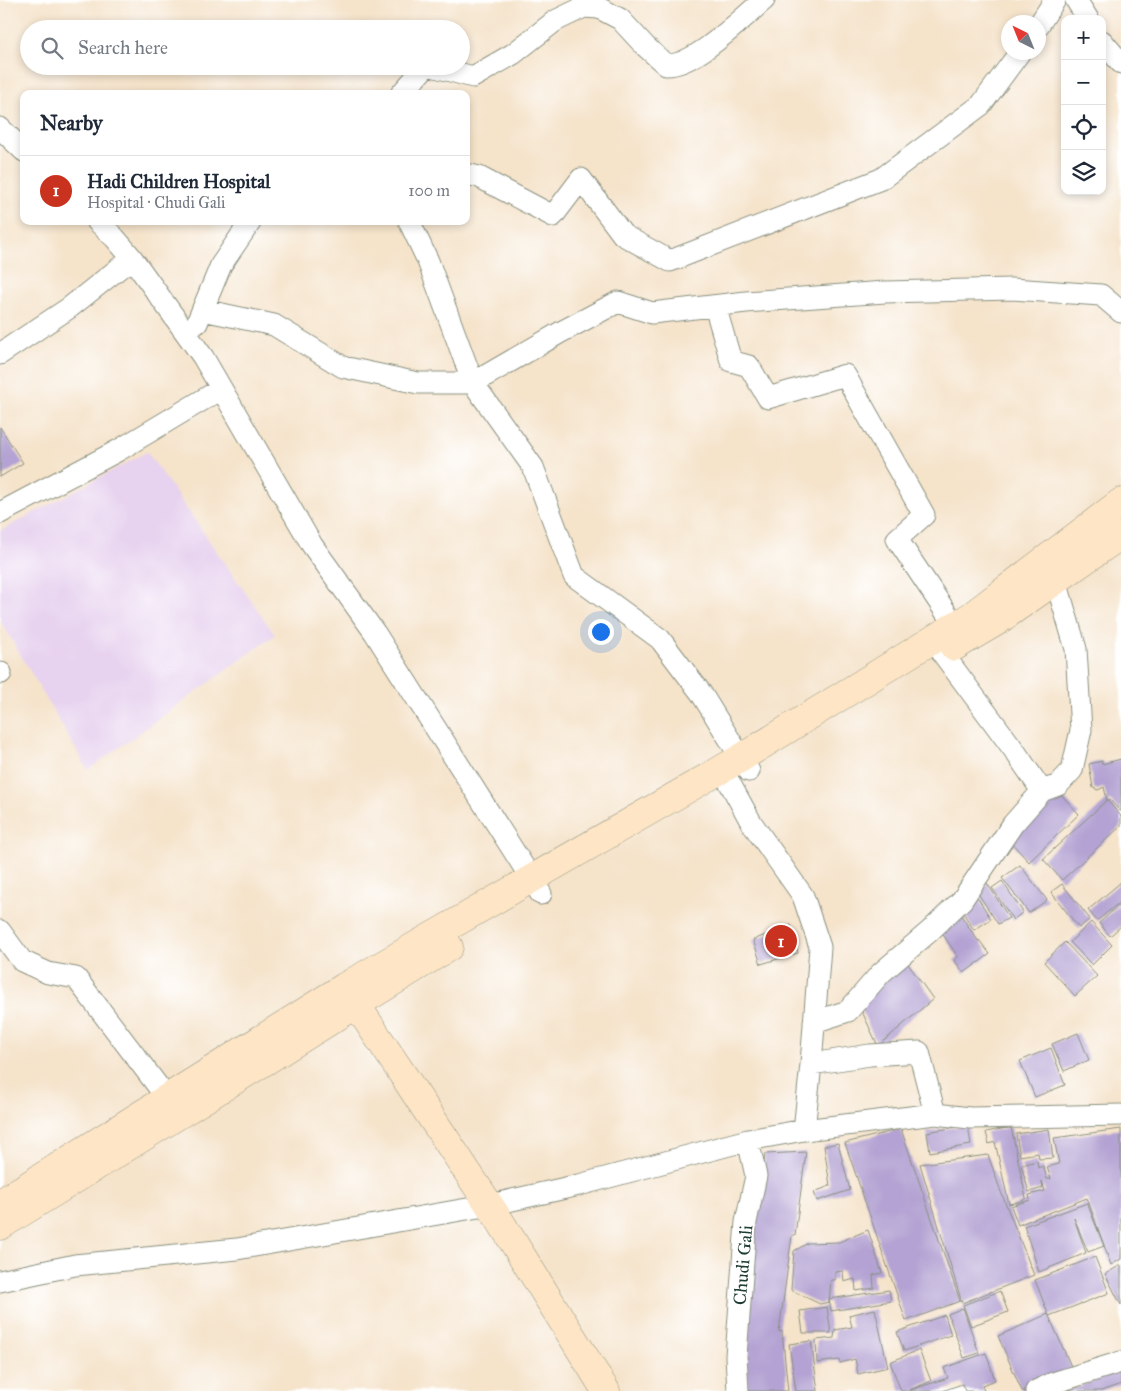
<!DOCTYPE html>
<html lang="en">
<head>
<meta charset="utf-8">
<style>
	:root { --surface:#fff; --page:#f2f2f3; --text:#1f2937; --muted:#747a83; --line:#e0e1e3; --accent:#c8321e }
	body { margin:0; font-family:"IM FELL Great Primer",serif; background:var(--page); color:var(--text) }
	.controls { position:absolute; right:15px; top:15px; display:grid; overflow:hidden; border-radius:10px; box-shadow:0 2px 8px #0003 }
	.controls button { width:45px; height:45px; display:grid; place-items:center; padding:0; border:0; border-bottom:1px solid var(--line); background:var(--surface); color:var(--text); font:25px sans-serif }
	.compass { position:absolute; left:1001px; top:15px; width:45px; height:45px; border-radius:50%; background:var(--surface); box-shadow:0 2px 8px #0003; rotate:317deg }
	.you { position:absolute; left:600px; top:631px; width:18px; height:18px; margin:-12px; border:4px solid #fff; border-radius:50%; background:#1a73e8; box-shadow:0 0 0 8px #1a73e833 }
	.badge { display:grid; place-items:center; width:32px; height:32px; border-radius:50%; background:var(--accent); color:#fff; font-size:16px; font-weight:700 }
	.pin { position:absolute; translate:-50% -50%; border:2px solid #fff; box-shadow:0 1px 5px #0006 }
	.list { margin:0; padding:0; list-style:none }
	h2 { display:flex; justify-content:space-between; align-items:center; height:65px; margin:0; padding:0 20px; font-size:21px }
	h2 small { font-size:16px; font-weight:400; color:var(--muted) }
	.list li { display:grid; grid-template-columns:32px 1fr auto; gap:15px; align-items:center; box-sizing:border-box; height:70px; padding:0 20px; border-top:1px solid var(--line) }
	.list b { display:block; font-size:19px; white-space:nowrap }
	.list p { margin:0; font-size:16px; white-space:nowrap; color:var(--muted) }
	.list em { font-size:16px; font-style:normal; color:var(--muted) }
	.icon { flex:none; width:28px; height:28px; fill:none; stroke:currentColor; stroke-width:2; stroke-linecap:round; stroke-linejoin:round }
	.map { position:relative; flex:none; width:1121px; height:1391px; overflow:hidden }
	.search { position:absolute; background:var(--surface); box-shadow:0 2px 8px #0003; left:20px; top:20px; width:450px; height:55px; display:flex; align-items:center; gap:12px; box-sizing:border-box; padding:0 18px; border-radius:28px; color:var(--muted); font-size:19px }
	.panel { position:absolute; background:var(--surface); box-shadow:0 2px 8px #0003; left:20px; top:90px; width:450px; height:135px; border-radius:10px }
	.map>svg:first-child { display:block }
	.built { fill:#e7d2ef }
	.building { fill:#b3a2d3 }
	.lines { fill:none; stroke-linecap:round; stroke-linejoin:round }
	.street-casing { stroke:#8a907f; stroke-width:23 }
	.secondary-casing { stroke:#8a907f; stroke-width:29 }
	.street { stroke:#fff; stroke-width:21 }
	.secondary { stroke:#fde5c5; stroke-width:28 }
	.labels { text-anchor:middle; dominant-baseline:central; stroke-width:4; stroke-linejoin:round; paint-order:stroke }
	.street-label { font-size:18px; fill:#1f3d34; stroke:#fff }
</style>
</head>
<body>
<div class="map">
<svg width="1121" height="1391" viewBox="0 0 1121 1391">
	<rect width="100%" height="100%" fill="#fff"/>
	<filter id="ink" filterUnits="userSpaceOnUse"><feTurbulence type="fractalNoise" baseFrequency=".02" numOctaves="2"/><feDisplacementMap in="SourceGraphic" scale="10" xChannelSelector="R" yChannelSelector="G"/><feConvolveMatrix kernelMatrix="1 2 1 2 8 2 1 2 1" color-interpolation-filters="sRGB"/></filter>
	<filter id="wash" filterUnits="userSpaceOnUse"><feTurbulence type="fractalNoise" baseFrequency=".0096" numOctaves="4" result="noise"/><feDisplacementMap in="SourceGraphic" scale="20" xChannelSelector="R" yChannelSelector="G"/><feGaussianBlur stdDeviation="1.12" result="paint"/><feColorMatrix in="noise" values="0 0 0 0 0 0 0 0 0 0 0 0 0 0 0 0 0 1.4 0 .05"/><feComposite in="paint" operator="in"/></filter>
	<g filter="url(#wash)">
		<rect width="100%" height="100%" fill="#f5e3ca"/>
		<!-- built -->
		<path class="built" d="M 147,452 L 275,635 L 88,770 L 0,620 L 0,531 Z"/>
		<g id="blocks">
			<!-- building -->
			<path class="building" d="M 0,427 L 23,463 L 0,477 Z
				M 1121,759 L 1121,811 L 1120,811 L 1110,800 L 1107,800 L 1104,787 L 1098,790 L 1093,788 L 1089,764 L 1102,761 L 1102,764 Z
				M 1057,790 L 1079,814 L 1029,862 L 1007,838 Z
				M 1107,800 L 1121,816 L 1121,826 L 1062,880 L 1043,859 Z
				M 1020,865 L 1047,900 L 1029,913 L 1002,878 Z
				M 1002,881 L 1023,912 L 1013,920 L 992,888 Z
				M 1121,882 L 1121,901 L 1097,921 L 1088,910 Z
				M 987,883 L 1009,918 L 998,924 L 977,892 Z
				M 1062,884 L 1090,919 L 1079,928 L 1051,892 Z
				M 976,895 L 991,919 L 974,930 L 960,908 Z
				M 1121,903 L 1121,926 L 1110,936 L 1099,923 Z
				M 959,912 L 978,941 L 979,940 L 990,954 L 964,973 L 954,960 L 958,957 L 938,927 Z
				M 1091,922 L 1112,945 L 1092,965 L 1070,942 Z
				M 791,925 L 798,953 L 761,964 L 753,940 Z
				M 1065,942 L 1097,976 L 1075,996 L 1044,962 Z
				M 906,961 L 933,999 L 878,1046 L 859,1005 Z
				M 1078,1033 L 1089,1060 L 1064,1071 L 1052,1044 Z
				M 1051,1048 L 1065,1085 L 1035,1097 L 1020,1061 Z
				M 968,1125 L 971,1145 L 930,1152 L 927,1132 Z
				M 1011,1127 L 1026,1198 L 1022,1201 L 1009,1204 L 995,1142 L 989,1144 L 986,1132 Z
				M 901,1129 L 960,1301 L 906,1321 L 845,1143 Z
				M 1049,1129 L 1053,1158 L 1039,1159 L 1038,1153 L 1020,1156 L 1016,1134 Z
				M 1121,1129 L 1121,1259 L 1111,1265 L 1087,1198 L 1018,1225 L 1011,1206 L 1030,1200 L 1029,1195 L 1045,1191 L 1042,1181 L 1043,1188 L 1029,1192 L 1021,1165 L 1037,1161 L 1038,1168 L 1043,1166 L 1047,1179 L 1051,1179 L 1047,1167 L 1059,1164 L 1054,1138 Z
				M 838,1143 L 850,1190 L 817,1201 L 814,1192 L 830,1186 L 824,1146 Z
				M 806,1152 L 795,1235 L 792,1235 L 779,1332 L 782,1331 L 788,1391 L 747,1391 L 747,1335 L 757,1212 L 765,1154 Z
				M 988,1155 L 1001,1192 L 1034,1275 L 962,1303 L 920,1164 Z
				M 1087,1203 L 1104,1246 L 1088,1252 L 1074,1218 L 1086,1253 L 1039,1272 L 1024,1226 Z
				M 868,1230 L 882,1273 L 873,1275 L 874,1288 L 856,1291 L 855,1279 L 844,1282 L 843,1271 L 835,1272 L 835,1280 L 831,1280 L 829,1302 L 820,1304 L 791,1290 L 794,1251 L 808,1243 L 839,1242 Z
				M 1095,1257 L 1109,1293 L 1049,1316 L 1073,1371 L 1028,1391 L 1022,1391 L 998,1336 L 1048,1314 L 1049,1316 L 1035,1280 Z
				M 1121,1265 L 1121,1305 L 1105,1274 Z
				M 889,1290 L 891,1301 L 831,1311 L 829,1299 Z
				M 1000,1291 L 1008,1312 L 971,1326 L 963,1305 Z
				M 827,1307 L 831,1333 L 803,1333 L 800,1311 Z
				M 963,1308 L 979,1353 L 964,1358 L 948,1314 Z
				M 875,1309 L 888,1367 L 858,1374 L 855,1359 L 840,1363 L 839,1360 L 817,1363 L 816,1340 L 834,1338 L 835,1330 L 852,1327 L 849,1315 Z
				M 945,1315 L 951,1335 L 904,1351 L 897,1332 Z
				M 811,1341 L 818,1391 L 796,1391 L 789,1344 Z
				M 919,1350 L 931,1381 L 910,1390 L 948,1378 L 944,1368 L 986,1353 L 995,1380 L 982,1385 L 984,1391 L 965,1391 L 962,1384 L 942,1391 L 901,1391 L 890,1362 Z
				M 1121,1370 L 1121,1384 L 1101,1391 L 1067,1391 Z"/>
		</g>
	</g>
	<g filter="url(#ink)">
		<use href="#blocks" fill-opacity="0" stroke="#8a907f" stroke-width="1"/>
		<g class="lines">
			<!-- street casing -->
			<g class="street-casing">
				<path id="street" d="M 1076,0 L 1088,19
					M 1038,26 L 1055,0
					M 1102,41 L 1121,63
					M 432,66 L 473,77 L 513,54 L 555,21 L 584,7 L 599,8 L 620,19 L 645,46 L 666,65 C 695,66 741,19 764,0
					M 401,94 L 426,66
					M 0,128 L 24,151
					M 466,174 L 479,177 L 553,216 L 581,179 L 623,235 L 670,261 L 881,179 L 981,105 L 1020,52
					M 97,221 L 115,238 L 132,258 L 203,357 L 312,545 L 375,633 L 541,894
					M 409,221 L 428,261 L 473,383 L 561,332 L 618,302 L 652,313 L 746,302 L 885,292 L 1012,289 L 1101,295 L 1121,312
					M 715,306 L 731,361 L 749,366 L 768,398 L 845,375 L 924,515 L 897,539 L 955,626
					M 203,310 L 274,325 L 343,367 L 418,383 L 473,383 L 533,467 L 574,576 L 660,639 L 701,693 L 749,771
					M 197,323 L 221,265 L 251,221
					M 0,354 L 69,308 L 132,258
					M 0,513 L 119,450 L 221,389
					M 943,654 L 1014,750 L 1042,791
					M 0,673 L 1,673
					M 0,931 L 22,961 L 48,973 L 76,978 L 176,1110
					M 814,1022 L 848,1011 L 881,973 L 930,931 L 962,900 L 1013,824 L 1042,791 L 1058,785 L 1072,770 L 1081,730 L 1076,649 L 1056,581
					M 811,1064 L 870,1055 L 919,1052 L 935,1114
					M 804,1130 L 935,1114 L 970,1118 L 1121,1115
					M 0,1281 L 75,1265 L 237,1249 L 490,1205 L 579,1185 L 748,1140 L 804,1130 L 811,1064 L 820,947 L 803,896 L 751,822 L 722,769
					M 738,1391 L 736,1356 L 746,1222 L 756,1176 L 748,1140
					M 1036,1391 L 1053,1383 L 1121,1362"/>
			</g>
			<!-- secondary casing -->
			<g class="secondary-casing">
				<path id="secondary" d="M 954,647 L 996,622 L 1121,535
					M 346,989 L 500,1221 L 606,1391
					M 0,1203 L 344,987 L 741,758 L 971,616 L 1121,502
					M 0,1226 L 449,947"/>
			</g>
			<!-- street -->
			<use href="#street" class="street"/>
			<!-- secondary -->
			<use href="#secondary" class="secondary"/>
		</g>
	</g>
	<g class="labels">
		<!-- street labels -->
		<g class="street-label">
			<text transform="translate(743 1265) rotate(-85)">Chudi Gali</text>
		</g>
	</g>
</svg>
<div class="controls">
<button>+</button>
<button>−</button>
<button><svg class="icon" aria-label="locate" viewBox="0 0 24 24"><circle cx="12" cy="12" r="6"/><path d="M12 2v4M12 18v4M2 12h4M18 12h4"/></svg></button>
<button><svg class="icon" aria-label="layers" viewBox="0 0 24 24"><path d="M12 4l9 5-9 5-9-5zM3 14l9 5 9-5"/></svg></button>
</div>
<svg class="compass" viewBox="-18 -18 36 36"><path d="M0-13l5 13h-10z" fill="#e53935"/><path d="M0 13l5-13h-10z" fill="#747a83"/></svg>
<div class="you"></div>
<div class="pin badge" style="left:781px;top:941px">1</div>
<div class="search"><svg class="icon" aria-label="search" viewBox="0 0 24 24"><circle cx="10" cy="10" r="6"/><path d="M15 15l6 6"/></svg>Search here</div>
<section class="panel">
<h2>Nearby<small></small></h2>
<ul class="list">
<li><span class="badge">1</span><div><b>Hadi Children Hospital</b><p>Hospital · Chudi Gali</p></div><em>100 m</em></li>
</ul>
</section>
</div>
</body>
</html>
